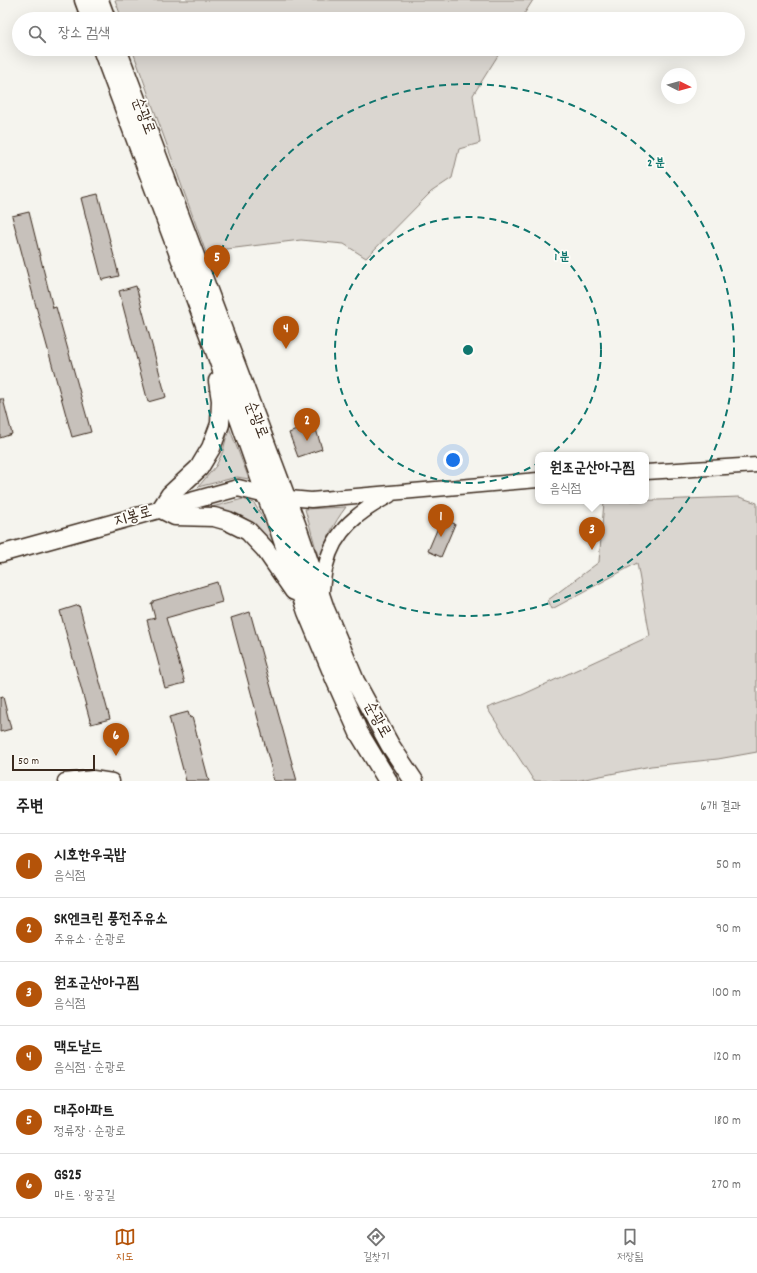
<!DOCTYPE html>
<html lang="ko">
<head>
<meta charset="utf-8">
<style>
	:root { --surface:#fff; --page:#f2f2f2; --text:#222; --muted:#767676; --line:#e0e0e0; --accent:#b45309 }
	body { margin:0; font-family:Dekko,"Poor Story",sans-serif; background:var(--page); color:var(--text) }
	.compass { position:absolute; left:661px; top:68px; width:36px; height:36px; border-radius:50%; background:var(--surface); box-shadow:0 4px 16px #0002; rotate:96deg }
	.scale { position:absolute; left:12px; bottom:10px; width:83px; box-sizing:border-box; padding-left:4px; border:2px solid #3b2a1e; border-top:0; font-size:11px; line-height:14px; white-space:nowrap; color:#3b2a1e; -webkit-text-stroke:3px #fdfcf7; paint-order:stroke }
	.you { position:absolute; left:453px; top:460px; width:14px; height:14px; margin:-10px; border:3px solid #fff; border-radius:50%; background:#1a73e8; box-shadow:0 0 0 6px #1a73e833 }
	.badge { display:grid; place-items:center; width:26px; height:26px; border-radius:50%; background:var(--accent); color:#fff; font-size:13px; font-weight:700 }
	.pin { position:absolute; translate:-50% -33px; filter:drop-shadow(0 1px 2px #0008) }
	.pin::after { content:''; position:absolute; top:21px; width:14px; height:12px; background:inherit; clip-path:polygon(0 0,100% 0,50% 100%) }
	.popup { position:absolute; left:535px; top:452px; width:114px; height:52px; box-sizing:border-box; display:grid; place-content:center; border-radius:8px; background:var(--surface); filter:drop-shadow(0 1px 3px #0005); font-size:13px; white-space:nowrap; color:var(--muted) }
	.popup b { font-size:15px; color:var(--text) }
	.popup::after { content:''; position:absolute; left:50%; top:100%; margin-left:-8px; border:8px solid transparent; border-top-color:var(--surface) }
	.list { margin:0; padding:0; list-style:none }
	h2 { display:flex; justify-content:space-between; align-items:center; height:52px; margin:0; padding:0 16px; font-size:17px }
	h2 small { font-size:13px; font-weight:400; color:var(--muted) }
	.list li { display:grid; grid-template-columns:26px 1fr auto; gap:12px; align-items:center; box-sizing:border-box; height:64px; padding:0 16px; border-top:1px solid var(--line) }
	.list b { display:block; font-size:15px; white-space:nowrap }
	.list p { margin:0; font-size:13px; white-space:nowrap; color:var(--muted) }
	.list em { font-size:13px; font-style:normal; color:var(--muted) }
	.icon { flex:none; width:22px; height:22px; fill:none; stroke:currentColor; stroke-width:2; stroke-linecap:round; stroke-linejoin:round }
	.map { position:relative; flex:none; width:757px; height:781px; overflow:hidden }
	.search { position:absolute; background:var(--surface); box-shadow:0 4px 16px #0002; left:12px; right:12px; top:12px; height:44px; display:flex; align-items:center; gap:10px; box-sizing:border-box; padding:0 14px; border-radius:22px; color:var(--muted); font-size:15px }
	.sheet { height:436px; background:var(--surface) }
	nav { display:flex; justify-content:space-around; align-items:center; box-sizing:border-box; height:56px; border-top:1px solid var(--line); background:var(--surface); font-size:11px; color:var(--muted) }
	nav a { display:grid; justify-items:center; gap:2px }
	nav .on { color:var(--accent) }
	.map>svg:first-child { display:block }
	.green { fill:#dad6d0; stroke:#8a8077 }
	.building { fill:#c7c1bb; stroke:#3b2a1e }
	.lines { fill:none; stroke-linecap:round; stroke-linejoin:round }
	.tertiary-casing { stroke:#3b2a1e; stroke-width:17 }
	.secondary-casing { stroke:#3b2a1e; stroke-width:19 }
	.primary-casing { stroke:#3b2a1e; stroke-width:21 }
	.tertiary { stroke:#fdfcf7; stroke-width:14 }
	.secondary { stroke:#fdfcf7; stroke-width:16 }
	.primary { stroke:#fdfcf7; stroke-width:18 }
	.ring { fill:none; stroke:#0f766e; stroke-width:2; stroke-dasharray:7 5 }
	.labels { text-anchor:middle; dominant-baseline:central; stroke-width:3.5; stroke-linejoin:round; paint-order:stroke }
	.street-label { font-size:16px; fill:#3b2a1e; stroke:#fdfcf7 }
	.centre { fill:#0f766e; stroke:#fdfcf7; stroke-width:2 }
	.ring-label { font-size:12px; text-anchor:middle; font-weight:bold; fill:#0f766e; stroke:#fdfcf7; stroke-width:3.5; stroke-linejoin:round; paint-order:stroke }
</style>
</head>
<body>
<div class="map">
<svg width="757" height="781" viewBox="0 0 757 781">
	<rect width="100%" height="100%" fill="#f5f4ee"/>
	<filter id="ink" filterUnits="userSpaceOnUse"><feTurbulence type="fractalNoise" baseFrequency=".025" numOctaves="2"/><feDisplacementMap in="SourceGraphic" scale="8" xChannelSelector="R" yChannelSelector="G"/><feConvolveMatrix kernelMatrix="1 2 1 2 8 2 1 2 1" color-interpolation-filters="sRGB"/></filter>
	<g filter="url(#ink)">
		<!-- green -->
		<path class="green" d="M 115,0 L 533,0 L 521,19 L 122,19 Z
			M 132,49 L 502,49 L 473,95 L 480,143 L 459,149 L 452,178 L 431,192 L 366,258 L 344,244 L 301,240 L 227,249 L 209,261 Z
			M 229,427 L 249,479 L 237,477 L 198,487 L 216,466 L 223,451 Z
			M 739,497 L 757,503 L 757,752 L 718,759 L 651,766 L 575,781 L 534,781 L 487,708 L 522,695 L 650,636 L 637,563 L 552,609 L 548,600 L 599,562 L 604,502 Z
			M 243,499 L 254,503 L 268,526 L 277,549 C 261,531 247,514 223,509 C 217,508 210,509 204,509 Z
			M 346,507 C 333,524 326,540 319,560 L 305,509 Z"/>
		<!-- building -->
		<path class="building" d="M 98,194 L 119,276 L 102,280 L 81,198 Z
			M 29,212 L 53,308 L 56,307 L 91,432 L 72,437 L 34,299 L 12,216 Z
			M 136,286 L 166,397 L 148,402 L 119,291 Z
			M 0,399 L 3,399 L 12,434 L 0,438 Z
			M 314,423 L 322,449 L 298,457 L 289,433 Z
			M 442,518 L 455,524 L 441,557 L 428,551 Z
			M 217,582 L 222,602 L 166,618 L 185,683 L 165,688 L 147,620 L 155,618 L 151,603 L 153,603 L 153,601 Z
			M 79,605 L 110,719 L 91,724 L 60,611 Z
			M 250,612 L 297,781 L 274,781 L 271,771 L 272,771 L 231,618 Z
			M 3,697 L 11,729 L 0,732 L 0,698 Z
			M 188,712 L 190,718 L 192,717 L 209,781 L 186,781 L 169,717 Z"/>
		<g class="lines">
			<!-- tertiary casing -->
			<g class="tertiary-casing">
				<path id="tertiary" d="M 646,472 L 757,465
					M 278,497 L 311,500 L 538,480
					M 321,596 C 323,586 323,575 326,565 C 334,530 360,511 390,495
					M 65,781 L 93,778 L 112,781"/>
			</g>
			<!-- secondary casing -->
			<g class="secondary-casing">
				<path id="secondary" d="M 0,554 L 238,488 L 266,495"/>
			</g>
			<!-- primary casing -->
			<g class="primary-casing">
				<path id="primary" d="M 84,0 L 91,19
					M 99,0 L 106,19
					M 102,49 L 218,359 L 266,495 L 279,529 L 307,612 L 335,679 L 359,733 L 388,781
					M 117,49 L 296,524 L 325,609 L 355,681 L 390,745 L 414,781
					M 218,381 L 221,400 L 220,424 L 211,448 L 199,468 L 170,495 L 161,509 L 175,516 L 214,517 L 228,521 L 248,531 L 265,549 L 294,591"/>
			</g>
			<!-- tertiary -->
			<use href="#tertiary" class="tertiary"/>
			<!-- secondary -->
			<use href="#secondary" class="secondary"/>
			<!-- primary -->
			<use href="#primary" class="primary"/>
		</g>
	</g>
	<!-- distance rings -->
	<g class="ring">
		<circle cx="468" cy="350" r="133"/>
		<circle cx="468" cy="350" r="266"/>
	</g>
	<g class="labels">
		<!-- street labels -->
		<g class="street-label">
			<text transform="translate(143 116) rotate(69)">순광로</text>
			<text transform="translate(256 420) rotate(69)">순광로</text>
			<text transform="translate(133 517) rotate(-16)">지봉로</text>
			<text transform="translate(377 720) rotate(61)">순광로</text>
		</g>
	</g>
	<circle cx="468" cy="350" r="6" class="centre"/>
	<g class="ring-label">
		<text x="656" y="166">2 분</text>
		<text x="562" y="260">1 분</text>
	</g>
</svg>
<svg class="compass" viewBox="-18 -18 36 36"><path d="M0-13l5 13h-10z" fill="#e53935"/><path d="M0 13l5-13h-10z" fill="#767676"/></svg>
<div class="scale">50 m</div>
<div class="you"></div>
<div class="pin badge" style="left:441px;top:537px">1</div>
<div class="pin badge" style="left:307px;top:441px">2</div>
<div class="pin badge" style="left:592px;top:550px">3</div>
<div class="popup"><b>원조군산아구찜</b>음식점</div>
<div class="pin badge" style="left:286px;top:349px">4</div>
<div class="pin badge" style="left:217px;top:278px">5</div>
<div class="pin badge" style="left:116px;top:756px">6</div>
<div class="search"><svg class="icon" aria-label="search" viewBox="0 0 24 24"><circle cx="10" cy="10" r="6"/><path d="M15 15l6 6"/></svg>장소 검색</div>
</div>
<section class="sheet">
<h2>주변<small>6개 결과</small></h2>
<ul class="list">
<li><span class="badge">1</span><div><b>시호한우국밥</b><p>음식점</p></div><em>50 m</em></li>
<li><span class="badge">2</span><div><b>SK엔크린 풍전주유소</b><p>주유소 · 순광로</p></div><em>90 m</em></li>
<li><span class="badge">3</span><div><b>원조군산아구찜</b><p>음식점</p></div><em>100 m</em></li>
<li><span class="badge">4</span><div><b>맥도날드</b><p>음식점 · 순광로</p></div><em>120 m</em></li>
<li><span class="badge">5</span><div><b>대주아파트</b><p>정류장 · 순광로</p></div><em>180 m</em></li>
<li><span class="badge">6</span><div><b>GS25</b><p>마트 · 왕궁길</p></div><em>270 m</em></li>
</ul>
</section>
<nav>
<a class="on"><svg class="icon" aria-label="map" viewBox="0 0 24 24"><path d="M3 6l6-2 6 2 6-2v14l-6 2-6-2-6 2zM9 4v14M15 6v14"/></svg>지도</a>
<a><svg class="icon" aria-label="directions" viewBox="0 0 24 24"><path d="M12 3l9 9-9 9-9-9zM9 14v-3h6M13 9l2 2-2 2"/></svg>길찾기</a>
<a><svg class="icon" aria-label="saved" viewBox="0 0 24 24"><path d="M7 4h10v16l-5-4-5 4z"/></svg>저장됨</a>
</nav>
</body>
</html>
